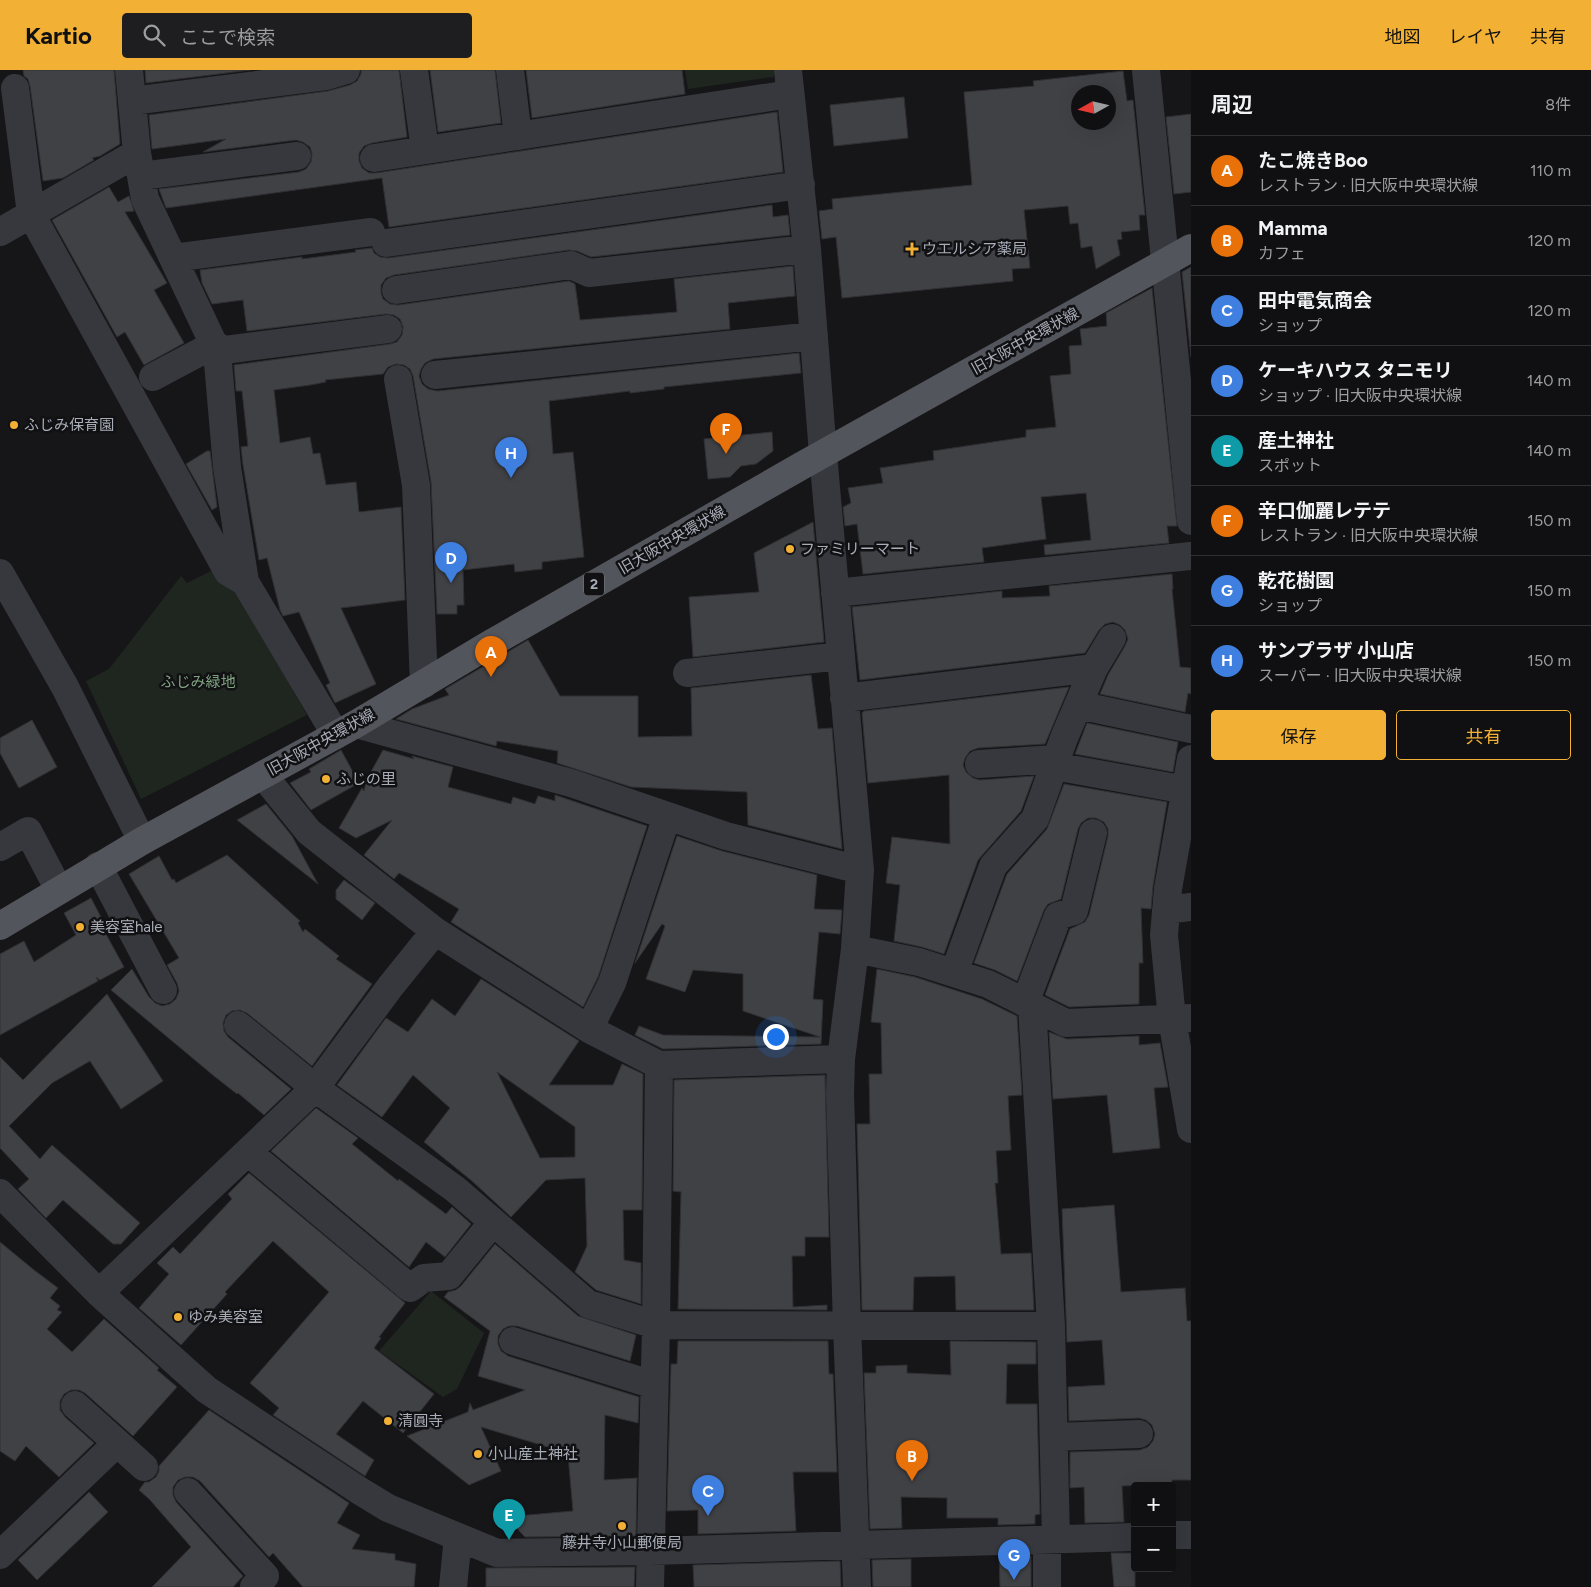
<!DOCTYPE html>
<html lang="ja">
<head>
<meta charset="utf-8">
<style>
	:root { --surface:#101012; --page:#1e1e20; --text:#f1f3f6; --muted:#9c9d9f; --line:#303032; --accent:#f2b134 }
	body { margin:0; font-family:Figtree,"Noto Sans JP",sans-serif; background:var(--page); color:var(--text) }
	.controls { position:absolute; right:15px; bottom:15px; display:grid; overflow:hidden; border-radius:5px; box-shadow:0 5px 20px #0002 }
	.controls button { width:45px; height:45px; display:grid; place-items:center; padding:0; border:0; border-bottom:1px solid var(--line); background:var(--surface); color:var(--text); font:25px sans-serif }
	.compass { position:absolute; left:1071px; top:15px; width:45px; height:45px; border-radius:50%; background:var(--surface); box-shadow:0 5px 20px #0002; rotate:262deg }
	.you { position:absolute; left:775px; top:966px; width:18px; height:18px; margin:-12px; border:4px solid #fff; border-radius:50%; background:#1a73e8; box-shadow:0 0 0 8px #1a73e833 }
	.badge { display:grid; place-items:center; width:32px; height:32px; border-radius:50%; background:var(--accent); color:#fff; font-size:16px; font-weight:700 }
	.pin { position:absolute; translate:-50% -41px; filter:drop-shadow(0 1px 2px #0008) }
	.pin::after { content:''; position:absolute; top:26px; width:18px; height:15px; background:inherit; clip-path:polygon(0 0,100% 0,50% 100%) }
	.list { margin:0; padding:0; list-style:none }
	h2 { display:flex; justify-content:space-between; align-items:center; height:65px; margin:0; padding:0 20px; font-size:21px }
	h2 small { font-size:16px; font-weight:400; color:var(--muted) }
	.list li { display:grid; grid-template-columns:32px 1fr auto; gap:15px; align-items:center; box-sizing:border-box; height:70px; padding:0 20px; border-top:1px solid var(--line) }
	.list b { display:block; font-size:19px; white-space:nowrap }
	.list p { margin:0; font-size:16px; white-space:nowrap; color:var(--muted) }
	.list em { font-size:16px; font-style:normal; color:var(--muted) }
	.actions { display:flex; gap:10px; padding:15px 20px }
	.actions a { flex:1; padding:11px 0; border:1px solid var(--accent); border-radius:5px; text-align:center; font-size:18px; color:var(--accent) }
	.actions .main { background:var(--accent); color:#111 }
	.icon { flex:none; width:28px; height:28px; fill:none; stroke:currentColor; stroke-width:2; stroke-linecap:round; stroke-linejoin:round }
	.map { position:relative; flex:none; width:1191px; height:1517px; overflow:hidden }
	header { display:flex; align-items:center; gap:30px; box-sizing:border-box; height:70px; padding:0 25px; background:var(--accent); color:#111 }
	header strong { font-size:24px }
	nav { display:flex; gap:28px; margin-inline-start:auto; font-size:18px }
	.search { width:350px; height:45px; background:var(--page); display:flex; align-items:center; gap:12px; box-sizing:border-box; padding:0 18px; border-radius:5px; color:var(--muted); font-size:19px }
	main { display:flex }
	aside { flex:1; background:var(--surface) }
	.map>svg:first-child { display:block }
	.green { fill:#1e261f }
	.building { fill:#404145; stroke:#303034; fill-rule:evenodd }
	.lines { fill:none; stroke-linecap:round; stroke-linejoin:round }
	.minor { stroke:#37383d; stroke-width:28 }
	.major { stroke:#53555c; stroke-width:28 }
	.poi-dot { fill:#f2b134; stroke:#111113; stroke-width:2 }
	.labels { text-anchor:middle; dominant-baseline:central; stroke-width:5; stroke-linejoin:round; paint-order:stroke }
	.shield { fill:#111113; stroke:#7b7e86; stroke-width:1 }
	.shield-label { font-size:14px; font-weight:bold; fill:#a8adb8 }
	.poi-label { font-size:15px; fill:#a8adb8; stroke:#111113; text-anchor:start }
	.street-label { font-size:15px; fill:#a8adb8; stroke:#111113 }
	.park-label { font-size:15px; fill:#7fa381; stroke:#111113 }
</style>
</head>
<body>
<header>
<strong>Kartio</strong>
<div class="search"><svg class="icon" aria-label="search" viewBox="0 0 24 24"><circle cx="10" cy="10" r="6"/><path d="M15 15l6 6"/></svg>ここで検索</div>
<nav><a>地図</a><a>レイヤ</a><a>共有</a></nav>
</header>
<main>
<div class="map">
<svg width="1191" height="1517" viewBox="0 0 1191 1517">
	<rect width="100%" height="100%" fill="#161618"/>
	<!-- green -->
	<path class="green" d="M 685,0 L 777,0 L 773,7 L 688,19 Z
		M 217,498 L 236,517 L 307,645 L 141,729 L 86,611 L 109,599 L 181,506 L 187,513 Z
		M 431,1221 L 484,1263 L 457,1319 L 443,1327 L 379,1281 Z"/>
	<!-- building -->
	<path class="building" d="M 23,0 L 114,0 L 120,74 L 100,86 L 92,88 L 94,90 L 63,108 L 43,111 L 30,16 L 28,9 L 24,6 Z
		M 145,0 L 250,0 L 146,13 Z
		M 361,0 L 399,0 L 407,67 L 372,73 L 364,76 L 359,83 L 359,91 L 362,98 L 369,103 L 376,103 L 777,42 L 783,102 L 389,157 L 382,108 L 166,138 L 159,119 L 299,102 L 306,99 L 311,92 L 312,84 L 310,77 L 303,72 L 296,70 L 203,82 L 226,69 L 152,79 L 149,45 L 328,21 L 350,15 L 357,11 L 361,4 Z
		M 430,0 L 495,0 L 501,53 L 438,62 Z
		M 526,0 L 682,0 L 685,24 L 532,48 Z
		M 1123,1 L 1127,31 L 1133,30 L 1145,145 L 1139,145 L 1140,160 L 1121,162 L 1122,169 L 1117,170 L 1120,185 L 1096,199 L 1092,176 L 1081,178 L 1078,153 L 1070,154 L 1068,136 L 1024,140 L 1030,198 L 1012,199 L 1013,211 L 842,228 L 836,167 L 822,169 L 819,141 L 833,139 L 832,129 L 972,115 L 964,22 L 1034,16 L 1033,11 ZM 1078,22 L 1108,22 L 1108,52 L 1078,52 Z
		M 904,27 L 908,68 L 834,76 L 830,35 Z
		M 1191,44 L 1191,122 L 1174,124 L 1166,47 Z
		M 109,117 L 118,132 L 129,126 L 134,141 L 125,142 L 167,213 L 154,220 L 184,273 L 144,295 L 125,262 L 117,267 L 52,150 Z
		M 772,135 L 773,147 L 788,145 L 790,165 L 591,187 L 577,181 L 569,180 L 394,205 L 386,208 L 381,215 L 381,223 L 383,229 L 390,234 L 398,235 L 569,211 L 575,214 L 580,250 L 677,242 L 674,209 L 793,196 L 795,226 L 728,233 L 730,259 L 433,289 L 425,293 L 421,299 L 419,306 L 422,314 L 428,319 L 437,321 L 799,283 L 801,303 L 664,317 L 664,319 L 630,323 L 630,321 L 549,331 L 553,384 L 573,382 L 584,487 L 542,492 L 542,499 L 515,502 L 514,494 L 463,500 L 464,535 L 457,535 L 457,544 L 437,544 L 431,412 L 413,306 L 410,299 L 404,295 L 396,294 L 388,297 L 383,304 L 325,310 L 326,312 L 310,315 L 274,320 L 280,373 L 310,367 L 313,384 L 320,383 L 326,415 L 356,412 L 359,442 L 401,437 L 405,530 L 341,538 L 376,614 L 335,633 L 326,615 L 330,613 L 299,542 L 283,546 L 280,540 L 267,488 L 259,490 L 243,395 L 241,377 L 248,376 L 242,321 L 236,321 L 234,295 L 390,274 L 397,272 L 402,265 L 403,257 L 400,249 L 394,245 L 386,244 L 247,261 L 243,230 L 212,234 L 202,213 L 200,200 L 302,187 L 302,189 L 356,182 L 355,180 L 372,178 L 374,183 L 380,187 L 388,188 Z
		M 1191,197 L 1191,287 L 1182,202 Z
		M 1152,218 L 1177,456 L 1167,456 L 1169,473 L 1045,485 L 1044,475 L 1091,470 L 1086,423 L 1041,427 L 1046,469 L 982,478 L 984,492 L 863,504 L 857,454 L 845,456 L 843,437 L 851,433 L 848,418 L 883,413 L 880,398 L 934,390 L 933,381 L 1026,367 L 1026,360 L 1056,357 L 1050,306 L 1071,304 L 1069,276 L 1082,275 L 1080,259 L 1107,256 L 1106,243 Z
		M 772,362 L 773,381 L 756,394 L 741,396 L 730,407 L 708,409 L 704,369 Z
		M 207,381 L 210,381 L 217,437 L 212,440 L 186,394 Z
		M 813,452 L 824,572 L 693,587 L 689,527 L 759,522 L 754,483 Z
		M 1172,504 L 1173,519 L 1172,519 L 1180,597 L 1191,598 L 1191,624 L 1188,623 L 1185,642 L 1100,624 L 1108,605 L 1125,576 L 1128,569 L 1125,560 L 1120,555 L 1113,552 L 1105,554 L 1099,560 L 1085,583 L 860,610 L 852,537 L 1002,521 L 1002,528 L 1050,526 L 1049,516 Z
		M 528,570 L 560,626 L 638,626 L 638,667 L 692,666 L 691,618 L 811,605 L 818,659 L 832,658 L 842,779 L 748,755 L 747,722 L 631,717 L 557,693 L 558,681 L 497,671 L 496,676 L 396,649 L 412,639 L 449,625 L 445,619 Z
		M 1069,617 L 1045,674 L 978,678 L 970,681 L 965,688 L 963,695 L 966,702 L 973,708 L 980,710 L 1034,706 L 1021,741 L 978,790 L 944,884 L 922,877 L 894,871 L 900,815 L 886,813 L 892,767 L 950,774 L 949,705 L 868,713 L 862,643 L 864,641 Z
		M 32,650 L 57,697 L 19,718 L 0,683 L 0,668 Z
		M 1087,653 L 1178,672 L 1173,702 L 1075,684 Z
		M 341,680 L 359,713 L 311,740 L 290,713 L 311,702 L 309,699 Z
		M 383,680 L 414,689 L 412,686 L 453,697 L 448,717 L 511,734 L 513,727 L 535,734 L 538,726 L 555,731 L 555,725 L 647,756 L 598,907 L 583,937 L 451,852 L 459,839 L 399,803 L 394,809 L 364,785 L 392,750 L 356,768 L 339,758 L 362,718 L 364,721 L 367,709 Z
		M 1064,714 L 1167,732 L 1153,816 L 1151,839 L 1141,838 L 1143,893 L 1139,893 L 1139,934 L 1069,937 L 1045,925 L 1070,859 L 1085,852 L 1089,845 L 1108,766 L 1108,759 L 1104,752 L 1096,748 L 1088,748 L 1081,753 L 1078,759 L 1061,829 L 1048,834 L 1044,840 L 1017,911 L 995,900 L 974,893 L 1007,804 L 1047,759 Z
		M 266,734 L 292,766 L 318,814 L 237,750 Z
		M 677,766 L 722,781 L 817,805 L 814,839 L 842,840 L 840,864 L 819,862 L 813,929 L 823,930 L 821,974 L 663,979 L 635,965 L 639,956 L 663,965 L 820,967 L 743,941 L 743,904 L 693,900 L 685,922 L 646,909 L 665,856 L 662,854 L 635,893 Z
		M 227,785 L 300,851 L 298,853 L 303,862 L 305,859 L 339,886 L 336,889 L 372,914 L 312,996 L 247,943 L 240,940 L 232,941 L 226,945 L 223,953 L 224,961 L 228,967 L 291,1019 L 264,1045 L 238,1023 L 237,1024 L 214,1006 L 111,920 L 132,899 L 149,927 L 155,933 L 162,936 L 170,934 L 176,929 L 179,921 L 177,913 L 167,895 L 179,888 L 129,804 L 159,786 L 172,810 L 174,809 L 176,813 Z
		M 344,810 L 375,833 L 362,850 L 336,829 L 336,820 Z
		M 91,828 L 104,853 L 101,855 L 124,897 L 100,910 L 96,907 L 98,911 L 0,965 L 0,884 L 24,871 L 34,892 L 76,865 L 64,843 Z
		M 877,899 L 915,907 L 982,929 L 1017,946 L 1022,1025 L 1008,1026 L 1011,1080 L 996,1081 L 998,1113 L 995,1113 L 1001,1184 L 1031,1183 L 1034,1240 L 956,1240 L 955,1206 L 914,1207 L 913,1240 L 862,1240 L 857,1054 L 870,1054 L 869,1004 L 882,1004 L 881,953 L 871,952 Z
		M 481,909 L 579,971 L 549,1015 L 613,1015 L 622,994 L 643,1004 L 642,1140 L 623,1140 L 624,1190 L 641,1193 L 641,1234 L 596,1220 L 575,1202 L 587,1176 L 585,1108 L 546,1110 L 511,1147 L 472,1111 L 424,1072 L 450,1038 L 413,1005 L 382,1047 L 337,1015 L 386,948 L 408,962 L 432,929 L 455,946 ZM 497,1002 L 575,1057 L 575,1087 L 540,1088 Z
		M 107,924 L 163,1011 L 121,1039 L 90,991 L 52,1013 L 9,1056 L 40,1089 L 52,1075 L 140,1153 L 121,1174 L 113,1174 L 63,1130 L 46,1148 L 18,1119 L 29,1109 L 0,1078 L 0,987 L 23,1010 Z
		M 1049,962 L 1067,969 L 1139,966 L 1139,975 L 1160,973 L 1168,1017 L 1154,1018 L 1160,1078 L 1113,1083 L 1107,1025 L 1053,1029 Z
		M 825,1005 L 829,1167 L 805,1167 L 805,1186 L 792,1186 L 793,1237 L 827,1235 L 827,1240 L 678,1239 L 681,1122 L 673,1121 L 674,1010 Z
		M 316,1038 L 358,1068 L 352,1074 L 398,1111 L 399,1109 L 446,1144 L 452,1137 L 471,1154 L 445,1187 L 426,1172 L 409,1197 L 271,1081 Z
		M 249,1103 L 405,1233 L 379,1267 L 381,1268 L 374,1278 L 434,1324 L 403,1363 L 363,1331 L 336,1364 L 374,1390 L 365,1406 L 273,1345 L 279,1338 L 250,1313 L 329,1222 L 273,1171 L 225,1222 L 227,1224 L 181,1275 L 139,1238 L 169,1204 L 157,1193 L 173,1177 L 180,1184 L 232,1129 L 228,1124 Z
		M 1114,1135 L 1121,1222 L 1185,1218 L 1187,1251 L 1191,1251 L 1191,1410 L 1172,1410 L 1172,1414 L 1122,1416 L 1124,1452 L 1085,1453 L 1084,1417 L 1070,1418 L 1070,1382 L 1140,1380 L 1148,1377 L 1153,1371 L 1155,1364 L 1152,1355 L 1146,1350 L 1139,1348 L 1069,1351 L 1068,1317 L 1105,1315 L 1102,1270 L 1067,1272 L 1062,1139 Z
		M 0,1172 L 34,1200 L 58,1218 L 50,1228 L 60,1236 L 57,1240 L 62,1242 L 47,1259 L 72,1282 L 104,1249 L 159,1298 L 157,1300 L 177,1317 L 133,1366 L 85,1323 L 79,1320 L 71,1320 L 64,1324 L 60,1331 L 60,1340 L 65,1347 L 94,1373 L 59,1407 L 26,1376 L 15,1391 L 0,1381 Z
		M 495,1174 L 578,1246 L 636,1265 L 630,1291 L 517,1256 L 509,1256 L 503,1259 L 498,1266 L 498,1274 L 501,1281 L 508,1286 L 639,1327 L 638,1353 L 605,1345 L 604,1410 L 637,1408 L 636,1466 L 525,1467 L 506,1447 L 573,1441 L 568,1385 L 548,1385 L 548,1377 L 481,1357 L 501,1401 L 469,1415 L 407,1366 L 468,1342 L 470,1333 L 473,1340 L 525,1320 L 478,1306 L 490,1261 L 444,1227 L 448,1222 L 456,1220 L 461,1216 Z
		M 678,1271 L 828,1271 L 829,1304 L 833,1304 L 837,1402 L 793,1402 L 796,1461 L 698,1464 L 698,1440 L 667,1441 L 671,1294 L 677,1294 Z
		M 950,1271 L 1036,1272 L 1036,1294 L 1007,1294 L 1006,1334 L 1037,1334 L 1040,1444 L 1035,1445 L 1035,1454 L 998,1455 L 998,1448 L 947,1448 L 947,1428 L 901,1427 L 902,1458 L 870,1459 L 864,1303 L 876,1303 L 876,1296 L 907,1295 L 907,1303 L 951,1305 Z
		M 209,1340 L 349,1433 L 337,1453 L 360,1465 L 352,1479 L 395,1484 L 395,1490 L 416,1494 L 414,1517 L 303,1517 L 273,1483 L 269,1487 L 200,1411 L 193,1407 L 185,1407 L 178,1410 L 173,1417 L 173,1425 L 176,1432 L 243,1506 L 233,1517 L 152,1517 L 191,1477 L 150,1430 L 139,1420 L 145,1412 L 149,1412 L 156,1407 L 159,1401 L 159,1396 Z
		M 89,1422 L 108,1442 L 37,1510 L 18,1490 Z
		M 1111,1483 L 1135,1483 L 1135,1517 L 1114,1517 Z
		M 1031,1486 L 1031,1517 L 1000,1517 L 999,1487 Z
		M 911,1489 L 911,1517 L 873,1517 L 872,1490 Z
		M 840,1491 L 841,1517 L 694,1517 L 693,1495 Z
		M 635,1497 L 634,1517 L 486,1517 L 486,1498 Z"/>
	<g class="lines">
		<!-- minor -->
		<path class="minor" d="M 129,0 L 137,83 L 145,129 L 217,281 L 388,259
			M 414,0 L 425,80
			M 510,0 L 518,66
			M 788,0 L 807,179 L 823,384 L 860,800 L 855,879 L 841,989 L 840,1024 L 847,1256 L 857,1517
			M 1146,0 L 1191,451
			M 15,18 L 31,144 L 228,502 L 245,512
			M 132,31 L 326,6 L 346,0
			M 374,88 L 790,24
			M 141,106 L 297,86
			M 0,162 L 137,83
			M 386,173 L 801,115
			M 173,188 L 371,162
			M 396,220 L 571,195 L 589,203 L 807,179
			M 217,281 L 227,397 L 245,512 L 336,665
			M 435,305 L 814,266
			M 153,307 L 215,274
			M 398,309 L 416,415 L 424,614
			M 0,503 L 65,617 L 142,771
			M 835,523 L 1191,486
			M 687,603 L 841,586
			M 844,628 L 1094,598
			M 1078,635 L 1191,659
			M 356,654 L 571,713 L 726,766 L 860,800
			M 1191,689 L 1168,819 L 1164,865 L 1172,949 L 1191,1059
			M 979,694 L 1056,689
			M 1054,696 L 1186,720
			M 263,705 L 309,762 L 435,861 L 589,959 L 659,995 L 841,989
			M 0,777 L 28,761 L 59,820
			M 98,796 L 163,920
			M 1166,840 L 1191,837
			M 855,879 L 919,892 L 988,914 L 1066,953 L 1191,948
			M 954,903 L 993,796 L 1035,749 L 1064,668 L 1078,635 L 1094,598 L 1112,568
			M 1025,933 L 1058,846 L 1074,841 L 1093,763
			M 1032,936 L 1051,1256 L 1056,1469
			M 238,955 L 315,1018 L 455,1119 L 588,1234 L 656,1255 L 1051,1256
			M 589,959 L 612,913 L 667,746
			M 248,1082 L 410,1218 L 424,1208 L 449,1206 L 493,1152
			M 0,1123 L 99,1223 L 207,1320 L 360,1421 L 388,1438 L 497,1483 L 650,1481 L 1135,1467
			M 99,1223 L 315,1018 L 390,917 L 435,861
			M 513,1271 L 654,1315
			M 75,1335 L 144,1397
			M 1054,1367 L 1139,1364
			M 188,1422 L 265,1506 L 254,1517
			M 1172,1465 L 1191,1465
			M 0,1485 L 117,1373
			M 453,1517 L 458,1467
			M 650,1517 L 656,1255 L 659,995
			M 1047,1517 L 1047,1469"/>
		<!-- major -->
		<path class="major" d="M 0,856 L 142,771 L 356,654 L 490,574 L 803,395 L 1191,178"/>
	</g>
	<!-- markers -->
	<g class="poi-dot">
		<path d="M909.5 171.5h5v5h5v5h-5v5h-5v-5h-5v-5h5z"/>
		<circle cx="14" cy="355" r="5"/>
		<circle cx="790" cy="479" r="5"/>
		<circle cx="326" cy="709" r="5"/>
		<circle cx="80" cy="857" r="5"/>
		<circle cx="178" cy="1247" r="5"/>
		<circle cx="388" cy="1351" r="5"/>
		<circle cx="478" cy="1384" r="5"/>
		<circle cx="622" cy="1456" r="5"/>
	</g>
	<g class="labels">
		<!-- shield labels -->
		<rect class="shield" x="584" y="502.5" width="20" height="23" rx="4"/>
		<g class="shield-label">
			<text x="594" y="514">2</text>
		</g>
		<!-- poi labels -->
		<g class="poi-label">
			<text x="922" y="179">ウエルシア薬局</text>
			<text x="24" y="355">ふじみ保育園</text>
			<text x="800" y="479">ファミリーマート</text>
			<text x="336" y="709">ふじの里</text>
			<text x="90" y="857">美容室hale</text>
			<text x="188" y="1247">ゆみ美容室</text>
			<text x="398" y="1351">清圓寺</text>
			<text x="488" y="1384">小山産土神社</text>
			<text x="622" y="1473" text-anchor="middle">藤井寺小山郵便局</text>
		</g>
		<!-- street labels -->
		<g class="street-label">
			<text transform="translate(1025 271) rotate(-29)">旧大阪中央環状線</text>
			<text transform="translate(672 470) rotate(-30)">旧大阪中央環状線</text>
			<text transform="translate(321 672) rotate(-29)">旧大阪中央環状線</text>
		</g>
		<!-- park labels -->
		<g class="park-label">
			<text x="198" y="612">ふじみ緑地</text>
		</g>
	</g>
</svg>
<div class="controls">
<button>+</button>
<button>−</button>
</div>
<svg class="compass" viewBox="-18 -18 36 36"><path d="M0-13l5 13h-10z" fill="#e53935"/><path d="M0 13l5-13h-10z" fill="#9c9d9f"/></svg>
<div class="you"></div>
<div class="pin badge" style="left:491px;top:607px;background:#e8710a">A</div>
<div class="pin badge" style="left:912px;top:1411px;background:#e8710a">B</div>
<div class="pin badge" style="left:708px;top:1446px;background:#3f7fe0">C</div>
<div class="pin badge" style="left:451px;top:513px;background:#3f7fe0">D</div>
<div class="pin badge" style="left:509px;top:1470px;background:#0f9aa8">E</div>
<div class="pin badge" style="left:726px;top:384px;background:#e8710a">F</div>
<div class="pin badge" style="left:1014px;top:1510px;background:#3f7fe0">G</div>
<div class="pin badge" style="left:511px;top:408px;background:#3f7fe0">H</div>
</div>
<aside>
<h2>周辺<small>8件</small></h2>
<ul class="list">
<li><span class="badge" style="background:#e8710a">A</span><div><b>たこ焼きBoo</b><p>レストラン · 旧大阪中央環状線</p></div><em>110 m</em></li>
<li><span class="badge" style="background:#e8710a">B</span><div><b>Mamma</b><p>カフェ</p></div><em>120 m</em></li>
<li><span class="badge" style="background:#3f7fe0">C</span><div><b>田中電気商会</b><p>ショップ</p></div><em>120 m</em></li>
<li><span class="badge" style="background:#3f7fe0">D</span><div><b>ケーキハウス タニモリ</b><p>ショップ · 旧大阪中央環状線</p></div><em>140 m</em></li>
<li><span class="badge" style="background:#0f9aa8">E</span><div><b>産土神社</b><p>スポット</p></div><em>140 m</em></li>
<li><span class="badge" style="background:#e8710a">F</span><div><b>辛口伽麗レテテ</b><p>レストラン · 旧大阪中央環状線</p></div><em>150 m</em></li>
<li><span class="badge" style="background:#3f7fe0">G</span><div><b>乾花樹園</b><p>ショップ</p></div><em>150 m</em></li>
<li><span class="badge" style="background:#3f7fe0">H</span><div><b>サンプラザ 小山店</b><p>スーパー · 旧大阪中央環状線</p></div><em>150 m</em></li>
</ul>
<div class="actions"><a class="main">保存</a><a>共有</a></div>
</aside>
</main>
</body>
</html>
